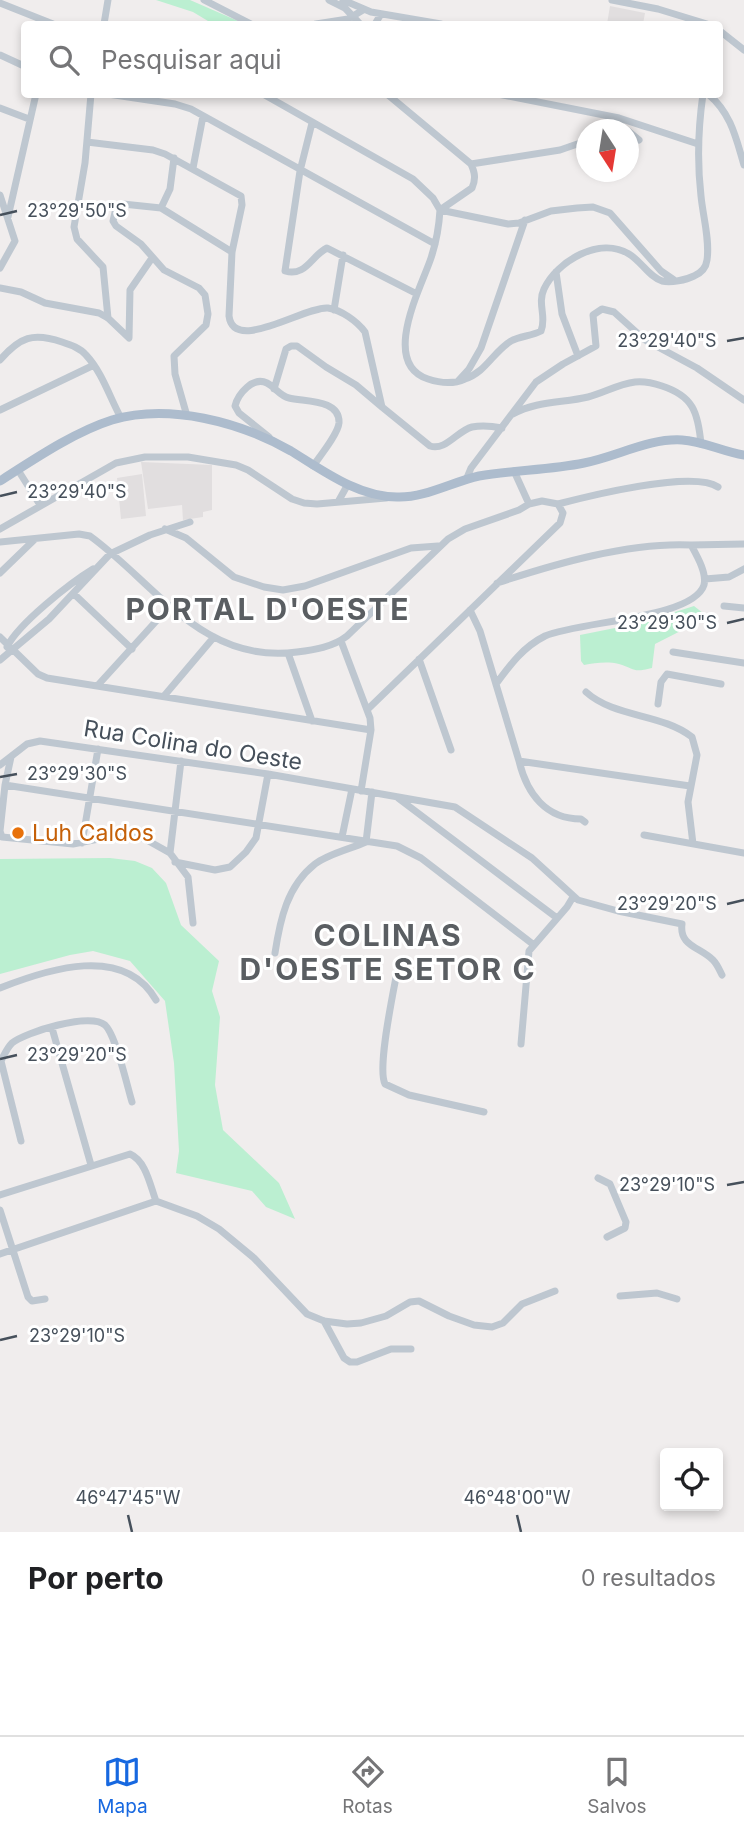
<!DOCTYPE html>
<html lang="pt">
<head>
<meta charset="utf-8">
<style>
	:root { --surface:#fff; --page:#f2f2f2; --text:#202124; --muted:#757577; --line:#e0e0e0; --accent:#1768e0 }
	body { margin:0; font-family:Inter,sans-serif; background:var(--page); color:var(--text) }
	.controls { position:absolute; right:21px; bottom:21px; display:grid; overflow:hidden; border-radius:7px; box-shadow:0 4px 10px #0003 }
	.controls button { width:63px; height:63px; display:grid; place-items:center; padding:0; border:0; border-bottom:2px solid var(--line); background:var(--surface); color:var(--text); font:35px sans-serif }
	.compass { position:absolute; left:576px; top:119px; width:63px; height:63px; border-radius:50%; background:var(--surface); box-shadow:0 4px 10px #0003; rotate:168deg }
	.list { margin:0; padding:0; list-style:none }
	h2 { display:flex; justify-content:space-between; align-items:center; height:91px; margin:0; padding:0 28px; font-size:30px }
	h2 small { font-size:23px; font-weight:400; color:var(--muted) }
	.icon { flex:none; width:38px; height:38px; fill:none; stroke:currentColor; stroke-width:2; stroke-linecap:round; stroke-linejoin:round }
	.map { position:relative; flex:none; width:744px; height:1532px; overflow:hidden }
	.search { position:absolute; background:var(--surface); box-shadow:0 4px 10px #0003; left:21px; right:21px; top:21px; height:77px; display:flex; align-items:center; gap:18px; box-sizing:border-box; padding:0 24px; border-radius:7px; color:var(--muted); font-size:26px }
	.sheet { height:203px; background:var(--surface) }
	nav { display:flex; justify-content:space-around; align-items:center; box-sizing:border-box; height:98px; border-top:2px solid var(--line); background:var(--surface); font-size:19px; color:var(--muted) }
	nav a { display:grid; justify-items:center; gap:4px }
	nav .on { color:var(--accent) }
	.map>svg:first-child { display:block }
	.education { fill:#e1dedf }
	.green { fill:#bbefd1 }
	.lines { fill:none; stroke-linecap:round; stroke-linejoin:round }
	.minor { stroke:#bec7d0; stroke-width:7 }
	.major { stroke:#adbccd; stroke-width:9 }
	.ticks { fill:none; stroke:#46505b; stroke-width:2.5 }
	.food-dot { fill:#e8710a; stroke:#fff; stroke-width:2.5 }
	.labels { text-anchor:middle; dominant-baseline:central; stroke-width:6; stroke-linejoin:round; paint-order:stroke }
	.street-label { font-size:23px; fill:#46505b; stroke:#fff }
	.food-label { font-size:23px; fill:#c56008; stroke:#fff; text-anchor:start }
	.district-label { font-size:30px; font-weight:bold; letter-spacing:2px; fill:#5a5e62; stroke:#fff }
	.ticks-label { font-size:18px; text-anchor:middle; fill:#46505b; stroke:#fff; stroke-width:6; stroke-linejoin:round; paint-order:stroke }
</style>
</head>
<body>
<div class="map">
<svg width="744" height="1532" viewBox="0 0 744 1532">
	<rect width="100%" height="100%" fill="#f0eded"/>
	<!-- education -->
	<path class="education" d="M 610,6 L 645,13 L 643,24 L 607,24 Z
		M 141,462 L 212,465 L 212,510 L 203,512 L 203,517 L 183,520 L 182,505 L 148,509 Z
		M 142,474 L 146,516 L 121,519 L 117,478 Z"/>
	<!-- green -->
	<path class="green" d="M 156,0 L 190,0 L 245,24 L 213,24 L 193,12 Z
		M 694,606 L 708,617 L 655,644 L 652,668 C 632,673 636,669 619,664 C 607,661 595,663 584,665 L 581,661 L 580,635 L 640,623 Z
		M 110,858 L 135,861 L 152,868 L 166,883 L 181,925 L 219,961 L 212,991 L 220,1017 L 215,1085 L 223,1130 L 279,1183 L 295,1219 L 266,1207 L 252,1191 L 176,1173 L 179,1151 L 174,1063 L 165,1001 L 130,961 L 93,951 L 70,955 L 0,974 L 0,859 Z"/>
	<g class="lines">
		<!-- minor -->
		<path class="minor" d="M 204,0 L 251,24
			M 329,0 L 345,8 L 360,24
			M 343,0 L 371,12 L 441,24
			M 612,0 L 658,9 L 707,24
			M 0,3 L 53,24
			M 104,24 L 108,0
			M 316,24 L 348,19 L 363,10
			M 375,24 L 381,14
			M 720,31 L 744,50
			M 0,55 L 24,66
			M 91,94 L 85,163 L 74,227 L 77,239 L 103,267 L 108,318
			M 108,94 L 175,104 L 191,109 L 435,244
			M 263,94 L 413,179 L 433,198 L 440,210 L 508,224 L 519,223 L 551,211 L 577,208 L 593,207 L 610,213 L 661,271 L 674,280
			M 387,94 L 471,164 C 475,173 476,179 472,188 L 440,210
			M 498,94 L 619,118 L 698,144
			M 708,94 C 731,113 736,138 744,165
			M 0,108 L 29,119
			M 312,123 L 300,171 L 285,271 C 306,277 311,256 327,248 L 417,294
			M 606,130 L 623,120
			M 628,131 L 639,140
			M 87,142 L 153,150 L 165,154 L 241,196 L 242,205 L 232,252 L 229,316 C 234,354 305,306 328,308 C 341,310 357,321 365,332 L 382,407 L 430,446 C 446,451 457,431 472,427 C 482,425 492,426 502,428
			M 174,158 L 170,189 L 161,208 L 123,204 L 116,208 L 113,221 L 116,226 L 141,244 L 164,270 L 199,288 L 205,295 L 208,314 L 206,325 L 174,356 L 175,374 L 187,416
			M 471,164 L 560,150 L 586,141
			M 193,168 L 203,116
			M 0,195 L 15,241 L 0,268
			M 161,208 L 232,252
			M 440,210 C 439,227 436,243 431,258 C 421,288 380,363 428,379 C 440,383 454,384 465,379 C 486,372 493,352 511,341 C 520,336 532,336 541,331 C 547,317 537,304 544,289 C 557,261 600,236 629,254 C 641,261 649,277 662,281 C 671,283 686,280 694,276 C 701,273 706,268 707,260 C 710,240 703,217 701,196 C 697,162 698,129 703,94
			M 8,217 L 36,94
			M 556,272 L 562,314 L 578,356
			M 0,288 L 21,292 L 45,303 L 99,313 L 108,318 L 129,338 L 130,290 L 152,258
			M 334,310 L 343,255
			M 0,360 C 20,337 33,332 62,342 C 71,345 80,348 86,355 C 102,372 110,398 121,418
			M 458,381 L 469,369 L 481,348 L 525,220
			M 274,389 L 286,349 L 291,346 L 297,346 L 326,367 L 356,385 L 382,407
			M 0,410 L 94,365
			M 513,414 C 536,401 563,403 588,397 C 604,393 618,384 635,382 C 644,381 653,383 662,386 C 693,396 698,412 701,444
			M 269,437 L 239,413 L 235,406 C 238,394 253,376 267,383 C 275,387 280,396 289,398 C 305,402 340,399 339,423 C 338,434 320,456 313,466
			M 18,470 L 40,505
			M 466,480 L 471,468 L 536,382 L 563,364 L 596,346 L 593,315 L 602,309 L 614,312 L 645,340 L 697,368 L 744,400
			M 338,502 L 348,484
			M 558,504 C 589,496 693,470 718,487
			M 0,529 L 116,463 L 145,457 L 188,457 L 236,465 L 248,470 L 292,499 L 304,503 L 317,504 L 386,498
			M 165,529 L 186,538 L 234,577 L 264,587 L 283,590 L 305,586 L 411,548 L 438,546
			M 0,542 L 79,534 L 90,536 C 155,583 203,665 297,652 C 314,650 333,647 347,636 L 448,539 L 465,529 L 519,510 L 529,504 L 514,471
			M 691,545 L 744,544
			M 0,573 L 34,540
			M 705,579 L 729,577 L 744,569
			M 74,594 L 132,649
			M 724,606 L 744,608
			M 470,610 L 480,631 L 519,761 L 690,786
			M 0,637 L 38,674 L 47,678 L 371,730
			M 341,641 L 370,718 L 371,730 L 361,791
			M 7,647 C 18,624 70,583 93,569
			M 673,652 L 744,663
			M 288,653 L 312,721
			M 419,659 L 451,750
			M 0,660 L 49,619 L 110,554 L 150,535 L 190,522
			M 496,684 C 510,665 523,647 545,636 C 579,621 693,619 704,585 C 707,573 697,556 691,545 C 629,542 555,564 497,583
			M 98,685 L 169,607
			M 586,692 C 615,718 661,713 692,737 L 697,755 L 688,802 L 693,844
			M 164,696 L 214,637
			M 658,704 L 661,682 L 667,674 L 721,684
			M 368,709 L 560,523 L 563,513 L 558,504 L 542,501 L 529,504
			M 11,757 L 5,785 L 0,831 L 2,837 L 73,844 L 119,835 L 145,839 L 170,853 L 188,877 L 193,923
			M 519,761 C 527,794 546,819 581,819 L 585,822
			M 0,765 L 27,744 L 40,741 L 268,774 L 455,807 L 532,858 L 578,900 L 618,911 L 682,924 C 679,946 700,947 713,960 C 717,964 719,969 722,975
			M 5,785 L 397,846 L 421,858 L 534,945
			M 398,798 L 557,918
			M 644,835 L 744,853
			M 342,837 L 352,789
			M 82,843 L 98,749
			M 170,853 L 181,761
			M 175,862 L 215,870 L 230,867 L 246,852 L 256,838 L 268,774
			M 275,953 C 280,920 287,886 315,864 C 328,854 350,849 366,842 L 372,792
			M 397,972 C 393,994 377,1068 385,1084 L 409,1095 L 484,1112
			M 0,988 C 48,969 124,944 156,1000
			M 52,1028 L 91,1165
			M 521,1044 L 529,951 L 567,907 L 573,897
			M 21,1141 L 1,1061 C 4,1055 7,1048 12,1043 C 26,1032 90,1012 105,1025 C 116,1035 127,1086 132,1102
			M 598,1178 L 610,1184 L 626,1222 L 625,1228 L 607,1237
			M 0,1195 L 130,1154 C 146,1161 150,1185 156,1201
			M 0,1210 L 28,1297 L 32,1301 L 45,1299
			M 0,1254 L 156,1201 L 197,1216 L 219,1229 L 254,1258 L 307,1314 L 324,1321 L 347,1324 L 361,1323 L 386,1316 L 410,1302 L 419,1301 L 449,1316 L 474,1325 L 492,1327 L 503,1323 L 522,1304 L 555,1291
			M 620,1296 L 657,1293 L 677,1299
			M 324,1321 L 344,1358 L 350,1362 L 357,1362 L 391,1349 L 411,1349"/>
		<!-- major -->
		<path class="major" d="M 0,481 C 33,460 74,432 112,420 C 169,403 240,422 291,451 C 322,470 358,497 397,497 C 425,498 452,482 479,476 C 514,470 550,470 584,463 C 616,457 649,438 682,440 C 703,441 723,452 744,455"/>
	</g>
	<!-- ticks -->
	<path class="ticks" d="M 0,215 L 17,211M 727,341 L 744,338M 0,496 L 17,492M 727,623 L 744,619M 0,777 L 17,774M 727,904 L 744,900M 0,1059 L 17,1055M 727,1185 L 744,1182M 0,1340 L 17,1336M 128,1515 L 132,1532M 517,1515 L 521,1532"/>
	<!-- markers -->
	<circle class="food-dot" cx="18" cy="833" r="7"/>
	<g class="labels">
		<!-- street labels -->
		<g class="street-label">
			<text transform="translate(193 745) rotate(9)">Rua Colina do Oeste</text>
		</g>
		<!-- food labels -->
		<g class="food-label">
			<text x="32" y="833">Luh Caldos</text>
		</g>
		<!-- district labels -->
		<g class="district-label">
			<text x="268" y="609">PORTAL D'OESTE</text>
			<text x="388" y="935">COLINAS<tspan x="388" dy="34">D'OESTE SETOR C</tspan></text>
		</g>
	</g>
	<g class="ticks-label">
		<text x="77" y="217">23°29'50"S</text>
		<text x="667" y="347">23°29'40"S</text>
		<text x="77" y="498">23°29'40"S</text>
		<text x="667" y="629">23°29'30"S</text>
		<text x="77" y="780">23°29'30"S</text>
		<text x="667" y="910">23°29'20"S</text>
		<text x="77" y="1061">23°29'20"S</text>
		<text x="667" y="1191">23°29'10"S</text>
		<text x="77" y="1342">23°29'10"S</text>
		<text x="128" y="1504">46°47'45"W</text>
		<text x="517" y="1504">46°48'00"W</text>
	</g>
</svg>
<div class="controls">
<button><svg class="icon" aria-label="locate" viewBox="0 0 24 24"><circle cx="12" cy="12" r="6"/><path d="M12 2v4M12 18v4M2 12h4M18 12h4"/></svg></button>
</div>
<svg class="compass" viewBox="-18 -18 36 36"><path d="M0-13l5 13h-10z" fill="#e53935"/><path d="M0 13l5-13h-10z" fill="#757577"/></svg>
<div class="search"><svg class="icon" aria-label="search" viewBox="0 0 24 24"><circle cx="10" cy="10" r="6"/><path d="M15 15l6 6"/></svg>Pesquisar aqui</div>
</div>
<section class="sheet">
<h2>Por perto<small>0 resultados</small></h2>
<ul class="list">
</ul>
</section>
<nav>
<a class="on"><svg class="icon" aria-label="map" viewBox="0 0 24 24"><path d="M3 6l6-2 6 2 6-2v14l-6 2-6-2-6 2zM9 4v14M15 6v14"/></svg>Mapa</a>
<a><svg class="icon" aria-label="directions" viewBox="0 0 24 24"><path d="M12 3l9 9-9 9-9-9zM9 14v-3h6M13 9l2 2-2 2"/></svg>Rotas</a>
<a><svg class="icon" aria-label="saved" viewBox="0 0 24 24"><path d="M7 4h10v16l-5-4-5 4z"/></svg>Salvos</a>
</nav>
</body>
</html>
